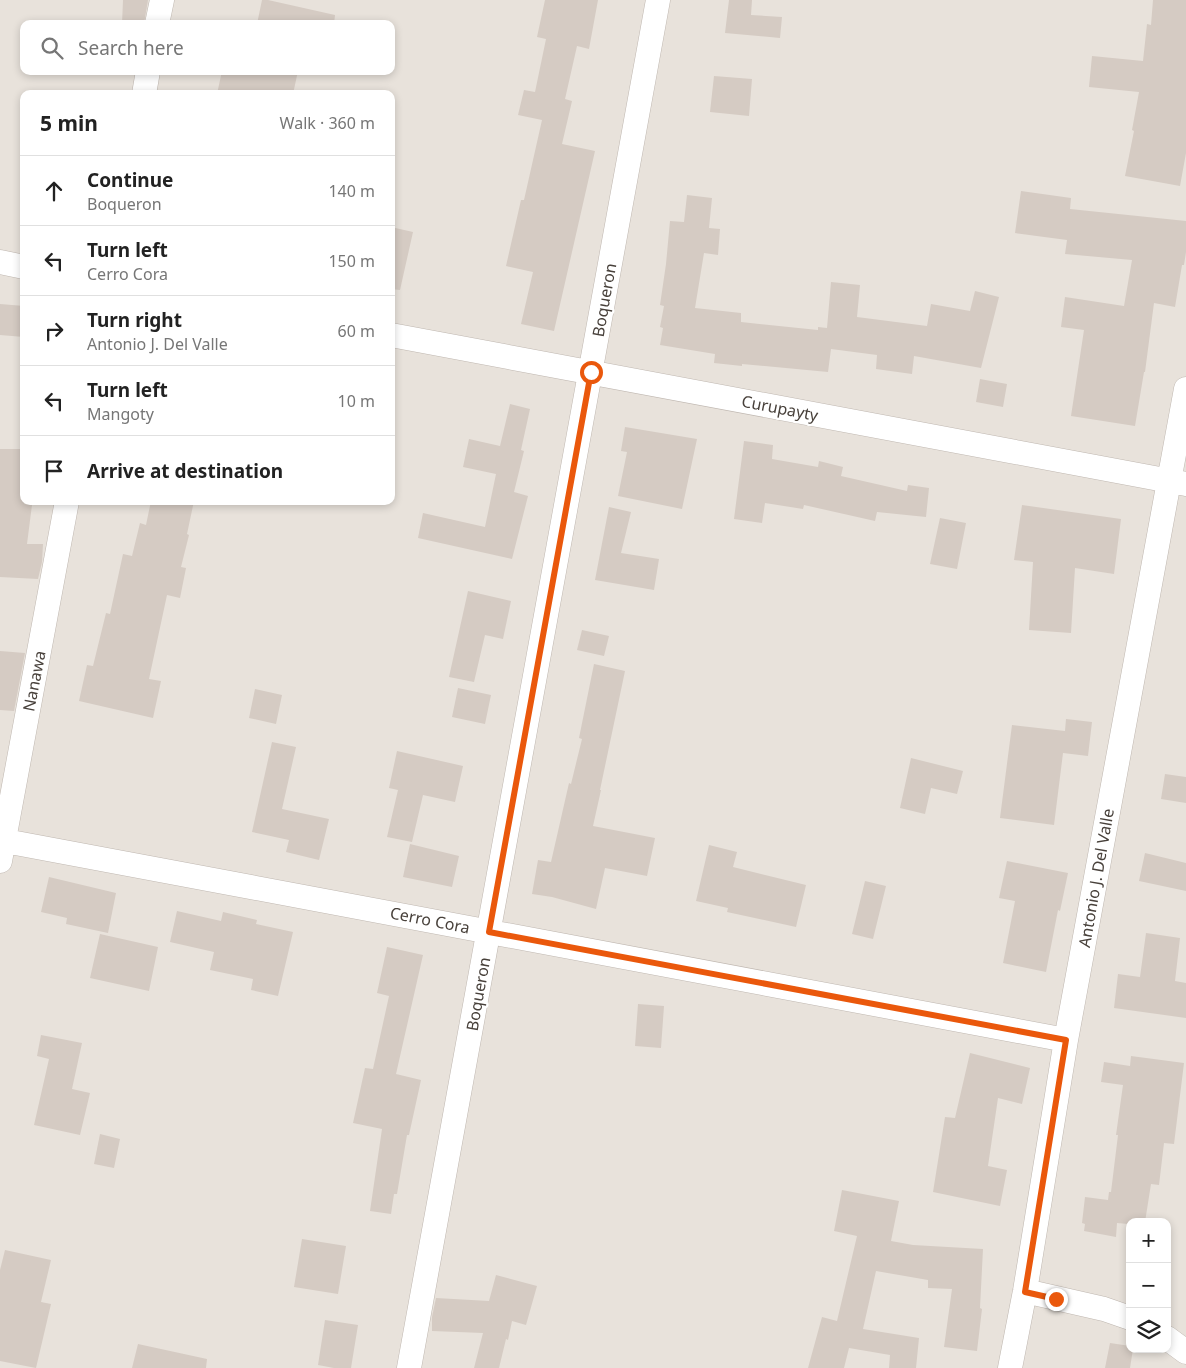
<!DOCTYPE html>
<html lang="en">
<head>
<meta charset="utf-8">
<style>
	:root { --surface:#fff; --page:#f6f6f6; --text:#222; --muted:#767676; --line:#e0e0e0 }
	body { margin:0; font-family:"Noto Sans",sans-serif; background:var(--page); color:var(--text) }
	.controls { position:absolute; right:15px; bottom:15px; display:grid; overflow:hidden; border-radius:10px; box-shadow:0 2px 8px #0003 }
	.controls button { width:45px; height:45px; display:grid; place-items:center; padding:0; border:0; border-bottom:1px solid var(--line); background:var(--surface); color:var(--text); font:25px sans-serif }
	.stop { position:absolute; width:15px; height:15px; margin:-11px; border:4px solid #ea580c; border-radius:50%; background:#fff }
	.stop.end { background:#ea580c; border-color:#fff; box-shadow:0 1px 5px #0008 }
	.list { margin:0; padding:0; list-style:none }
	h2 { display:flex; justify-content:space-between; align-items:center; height:65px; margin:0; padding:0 20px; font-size:21px }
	h2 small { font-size:16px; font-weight:400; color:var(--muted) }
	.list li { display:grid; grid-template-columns:32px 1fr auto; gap:15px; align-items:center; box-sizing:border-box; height:70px; padding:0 20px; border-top:1px solid var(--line) }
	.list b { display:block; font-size:19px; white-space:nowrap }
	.list p { margin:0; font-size:16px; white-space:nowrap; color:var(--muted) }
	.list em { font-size:16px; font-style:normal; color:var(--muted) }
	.icon { flex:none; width:28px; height:28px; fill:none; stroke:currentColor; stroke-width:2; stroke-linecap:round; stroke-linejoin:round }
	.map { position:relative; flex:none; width:1186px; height:1368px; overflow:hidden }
	.search { position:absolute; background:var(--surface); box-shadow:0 2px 8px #0003; left:20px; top:20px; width:375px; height:55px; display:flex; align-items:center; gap:12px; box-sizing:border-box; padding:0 18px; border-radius:10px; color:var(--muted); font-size:19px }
	.panel { position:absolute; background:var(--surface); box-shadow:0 2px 8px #0003; left:20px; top:90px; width:375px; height:415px; border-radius:10px }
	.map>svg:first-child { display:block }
	.residential { fill:#e8e2db; fill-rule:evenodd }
	.building { fill:#d5cbc3 }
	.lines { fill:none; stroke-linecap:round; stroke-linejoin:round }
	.minor-casing { stroke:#bfb7b0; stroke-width:25 }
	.minor { stroke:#fff; stroke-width:24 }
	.route { stroke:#ea580c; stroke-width:6 }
	.labels { text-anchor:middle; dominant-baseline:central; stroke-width:4.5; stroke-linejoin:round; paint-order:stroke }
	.street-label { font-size:16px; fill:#48413b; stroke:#fff }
</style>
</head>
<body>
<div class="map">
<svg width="1186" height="1368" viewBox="0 0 1186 1368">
	<rect width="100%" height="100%" fill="#f5f1ec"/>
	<!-- residential -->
	<path class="residential" d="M 0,0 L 1186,0 L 1186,1368 L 0,1368 ZM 24,24 L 391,24 L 391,71 L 24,71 ZM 24,94 L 391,94 L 391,501 L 24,501 ZM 1130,1222 L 1167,1222 L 1167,1349 L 1130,1349 Z"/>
	<!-- building -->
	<path class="building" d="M 123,0 L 148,0 L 144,24 L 122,24 Z
		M 262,0 L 268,0 L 335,15 L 334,24 L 257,24 Z
		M 545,0 L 598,0 L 589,49 L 577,46 L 565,99 L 572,101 L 562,144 L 595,151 L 554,331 L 521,324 L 533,272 L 506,266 L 521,200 L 524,200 L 542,120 L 518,115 L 524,90 L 535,92 L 546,39 L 537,37 Z
		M 729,0 L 752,0 L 751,15 L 782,17 L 780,38 L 725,33 Z
		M 1153,0 L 1186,0 L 1186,153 L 1180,186 L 1125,176 L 1134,131 L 1132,130 L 1139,92 L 1089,87 L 1092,56 L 1143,61 L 1147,24 L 1151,25 Z
		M 222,71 L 298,71 L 293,94 L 217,94 Z
		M 714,76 L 752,79 L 749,116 L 710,112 Z
		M 1021,191 L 1071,198 L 1070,209 L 1186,221 L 1186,252 L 1184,265 L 1182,265 L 1175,307 L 1154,303 L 1145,372 L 1144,372 L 1135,426 L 1071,416 L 1084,330 L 1061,327 L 1065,297 L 1124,306 L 1132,260 L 1065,254 L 1067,240 L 1015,233 Z
		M 687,195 L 712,198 L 709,228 L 720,229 L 718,255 L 704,253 L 695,308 L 741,313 L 741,322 L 818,330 L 818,327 L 827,328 L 831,282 L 860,285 L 857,317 L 927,326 L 931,304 L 970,311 L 975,291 L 999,297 L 981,368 L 914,356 L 912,374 L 876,369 L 877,355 L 831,349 L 828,372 L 742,364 L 742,366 L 714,363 L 715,354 L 660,345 L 663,328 L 660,327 L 664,306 L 660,305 L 666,264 L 670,221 L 684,222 Z
		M 391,227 L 413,232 L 400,290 L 391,289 Z
		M 0,304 L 24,306 L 24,337 L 0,335 Z
		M 980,379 L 1007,384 L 1003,407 L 976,402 Z
		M 510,404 L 530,409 L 521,450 L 524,451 L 514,492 L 528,496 L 512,559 L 418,538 L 423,513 L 485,527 L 496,474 L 463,467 L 469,439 L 500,446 Z
		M 625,427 L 697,439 L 682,509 L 618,496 L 627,452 L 621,451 Z
		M 744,441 L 773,445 L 772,459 L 818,467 L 819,461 L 843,467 L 841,476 L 907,491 L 908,485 L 929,488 L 926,517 L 877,512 L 875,521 L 804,505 L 803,509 L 765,503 L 762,523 L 734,519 Z
		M 0,449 L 24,449 L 24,504 L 32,505 L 27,544 L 43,544 L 42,562 L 38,579 L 0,577 Z
		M 151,501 L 194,501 L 187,534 L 189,535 L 181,567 L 186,568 L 180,598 L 167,595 L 149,679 L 161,681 L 153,718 L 79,701 L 87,665 L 93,666 L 106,613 L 110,614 L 123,554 L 132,556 L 140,523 L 146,525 Z
		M 1022,505 L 1121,519 L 1114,574 L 1075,568 L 1071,633 L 1029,630 L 1033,562 L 1014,560 Z
		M 609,507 L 631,512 L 621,553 L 659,559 L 654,590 L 595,580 Z
		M 940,518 L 966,523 L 957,569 L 930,564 Z
		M 468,591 L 511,601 L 503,639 L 485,635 L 474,682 L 449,677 Z
		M 582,630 L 609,636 L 604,656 L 577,650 Z
		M 0,651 L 25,653 L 14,711 L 0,710 Z
		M 594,664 L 625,671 L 600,790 L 601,790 L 593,826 L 655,838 L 647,876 L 605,868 L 596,909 L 552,897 L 532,894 L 538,860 L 551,862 L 569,783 L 571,784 L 582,739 L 579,738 Z
		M 458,688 L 491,695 L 485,724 L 452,717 Z
		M 255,689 L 282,695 L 276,724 L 249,718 Z
		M 1066,719 L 1092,722 L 1088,756 L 1063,753 L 1054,825 L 1000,818 L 1012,725 L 1065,731 Z
		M 272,742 L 296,747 L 282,809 L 329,819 L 319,860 L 286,852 L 289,840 L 252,832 Z
		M 397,751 L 463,766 L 455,802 L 423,795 L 412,842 L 387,837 L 398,790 L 389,788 Z
		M 911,758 L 963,771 L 957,794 L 931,788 L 925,814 L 900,808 Z
		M 1165,774 L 1186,777 L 1186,803 L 1161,799 Z
		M 410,844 L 459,856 L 452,887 L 403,877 Z
		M 709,845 L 737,852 L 733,867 L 806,885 L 796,927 L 727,912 L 728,908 L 696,901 Z
		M 1145,853 L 1186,863 L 1186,891 L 1139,881 Z
		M 1007,861 L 1068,873 L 1060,911 L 1058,910 L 1046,972 L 1003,963 L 1015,901 L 999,898 Z
		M 49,877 L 116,893 L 108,933 L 66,924 L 67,918 L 41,912 Z
		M 865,881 L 886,886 L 873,939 L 852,934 Z
		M 177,911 L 221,921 L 223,912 L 257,920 L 256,924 L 293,932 L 278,996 L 251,990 L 253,979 L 210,970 L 214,952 L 170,942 Z
		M 1146,933 L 1180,938 L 1175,981 L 1186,983 L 1186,1018 L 1114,1008 L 1118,974 L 1140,977 Z
		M 100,934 L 158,947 L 149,991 L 90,978 Z
		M 387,947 L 423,955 L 396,1074 L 421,1080 L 409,1135 L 407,1135 L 397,1194 L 394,1194 L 391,1214 L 370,1211 L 382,1129 L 353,1123 L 365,1068 L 373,1069 L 389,996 L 377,993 Z
		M 638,1004 L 664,1006 L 661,1048 L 635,1046 Z
		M 41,1035 L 82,1043 L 72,1089 L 90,1093 L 80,1135 L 34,1125 L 49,1059 L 37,1056 Z
		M 970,1053 L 1030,1068 L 1022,1104 L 998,1098 L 988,1166 L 1007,1170 L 1000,1206 L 933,1192 L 945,1117 L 955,1118 Z
		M 1131,1056 L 1184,1063 L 1174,1144 L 1164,1143 L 1159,1185 L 1151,1184 L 1145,1222 L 1128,1222 L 1128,1224 L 1117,1223 L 1116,1237 L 1084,1231 L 1085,1224 L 1082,1223 L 1085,1197 L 1108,1200 L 1109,1192 L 1111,1192 L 1118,1135 L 1116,1135 L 1123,1085 L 1101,1082 L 1104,1062 L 1130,1066 Z
		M 100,1134 L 120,1139 L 114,1168 L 94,1164 Z
		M 842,1190 L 899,1201 L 891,1241 L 913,1245 L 983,1249 L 980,1308 L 982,1309 L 977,1351 L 944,1347 L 952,1289 L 928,1288 L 928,1280 L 876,1271 L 863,1329 L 919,1338 L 916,1368 L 889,1368 L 890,1355 L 849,1348 L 844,1368 L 808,1368 L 822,1317 L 837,1321 L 857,1236 L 834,1231 Z
		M 302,1239 L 346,1246 L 338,1294 L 294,1287 Z
		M 5,1250 L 51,1260 L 41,1302 L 51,1304 L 36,1368 L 0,1361 L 0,1270 Z
		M 496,1275 L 537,1286 L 526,1325 L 512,1321 L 508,1340 L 506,1339 L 499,1368 L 474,1368 L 483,1333 L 432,1331 L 432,1317 L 436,1298 L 489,1301 Z
		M 325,1320 L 358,1325 L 351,1368 L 334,1368 L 318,1365 Z
		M 1110,1343 L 1130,1346 L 1130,1349 L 1133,1349 L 1130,1368 L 1105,1368 Z
		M 138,1344 L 207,1359 L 206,1368 L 132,1368 Z"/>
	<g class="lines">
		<!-- minor casing -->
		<g class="minor-casing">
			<path id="minor" d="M 157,24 L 162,0
				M 144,94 L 148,71
				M 0,262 L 24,267
				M 391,335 L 1186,484
				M 0,840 L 1066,1040
				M 0,861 L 67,501
				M 1025,1291 L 1104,1309 L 1130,1318
				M 1167,1338 L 1186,1352
				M 409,1368 L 658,0
				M 1010,1368 L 1025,1291 L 1066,1040 L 1186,389"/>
		</g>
		<!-- minor -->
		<use href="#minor" class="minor"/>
	</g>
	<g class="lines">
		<!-- route -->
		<path class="route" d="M 591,372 L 489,932 L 1066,1040 L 1025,1292 L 1056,1299"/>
	</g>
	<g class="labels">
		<!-- street labels -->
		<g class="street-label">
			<text transform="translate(604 300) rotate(-80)">Boqueron</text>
			<text transform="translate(780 408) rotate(11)">Curupayty</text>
			<text transform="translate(34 681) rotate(-79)">Nanawa</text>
			<text transform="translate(1096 878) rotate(-80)">Antonio J. Del Valle</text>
			<text transform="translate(430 920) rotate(11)">Cerro Cora</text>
			<text transform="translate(478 994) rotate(-80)">Boqueron</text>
		</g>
	</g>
</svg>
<div class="controls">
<button>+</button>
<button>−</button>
<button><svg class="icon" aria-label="layers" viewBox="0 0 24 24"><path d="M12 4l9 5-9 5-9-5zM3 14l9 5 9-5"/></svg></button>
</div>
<div class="stop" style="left:591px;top:372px"></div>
<div class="stop end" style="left:1056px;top:1299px"></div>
<div class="search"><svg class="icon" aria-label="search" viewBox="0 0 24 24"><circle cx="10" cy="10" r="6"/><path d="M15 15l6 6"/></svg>Search here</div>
<section class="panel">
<h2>5 min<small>Walk · 360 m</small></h2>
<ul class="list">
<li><svg class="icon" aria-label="ahead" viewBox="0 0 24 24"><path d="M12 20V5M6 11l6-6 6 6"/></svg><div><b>Continue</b><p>Boqueron</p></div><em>140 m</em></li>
<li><svg class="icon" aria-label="left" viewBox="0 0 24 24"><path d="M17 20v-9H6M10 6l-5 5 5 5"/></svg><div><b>Turn left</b><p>Cerro Cora</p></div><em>150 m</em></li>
<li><svg class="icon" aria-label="right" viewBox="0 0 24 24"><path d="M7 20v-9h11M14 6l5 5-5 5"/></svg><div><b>Turn right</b><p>Antonio J. Del Valle</p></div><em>60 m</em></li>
<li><svg class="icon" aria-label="left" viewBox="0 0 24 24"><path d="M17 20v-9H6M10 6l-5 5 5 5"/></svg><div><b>Turn left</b><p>Mangoty</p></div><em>10 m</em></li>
<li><svg class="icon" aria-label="arrive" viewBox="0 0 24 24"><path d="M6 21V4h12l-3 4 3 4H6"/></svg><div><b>Arrive at destination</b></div></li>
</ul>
</section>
</div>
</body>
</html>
